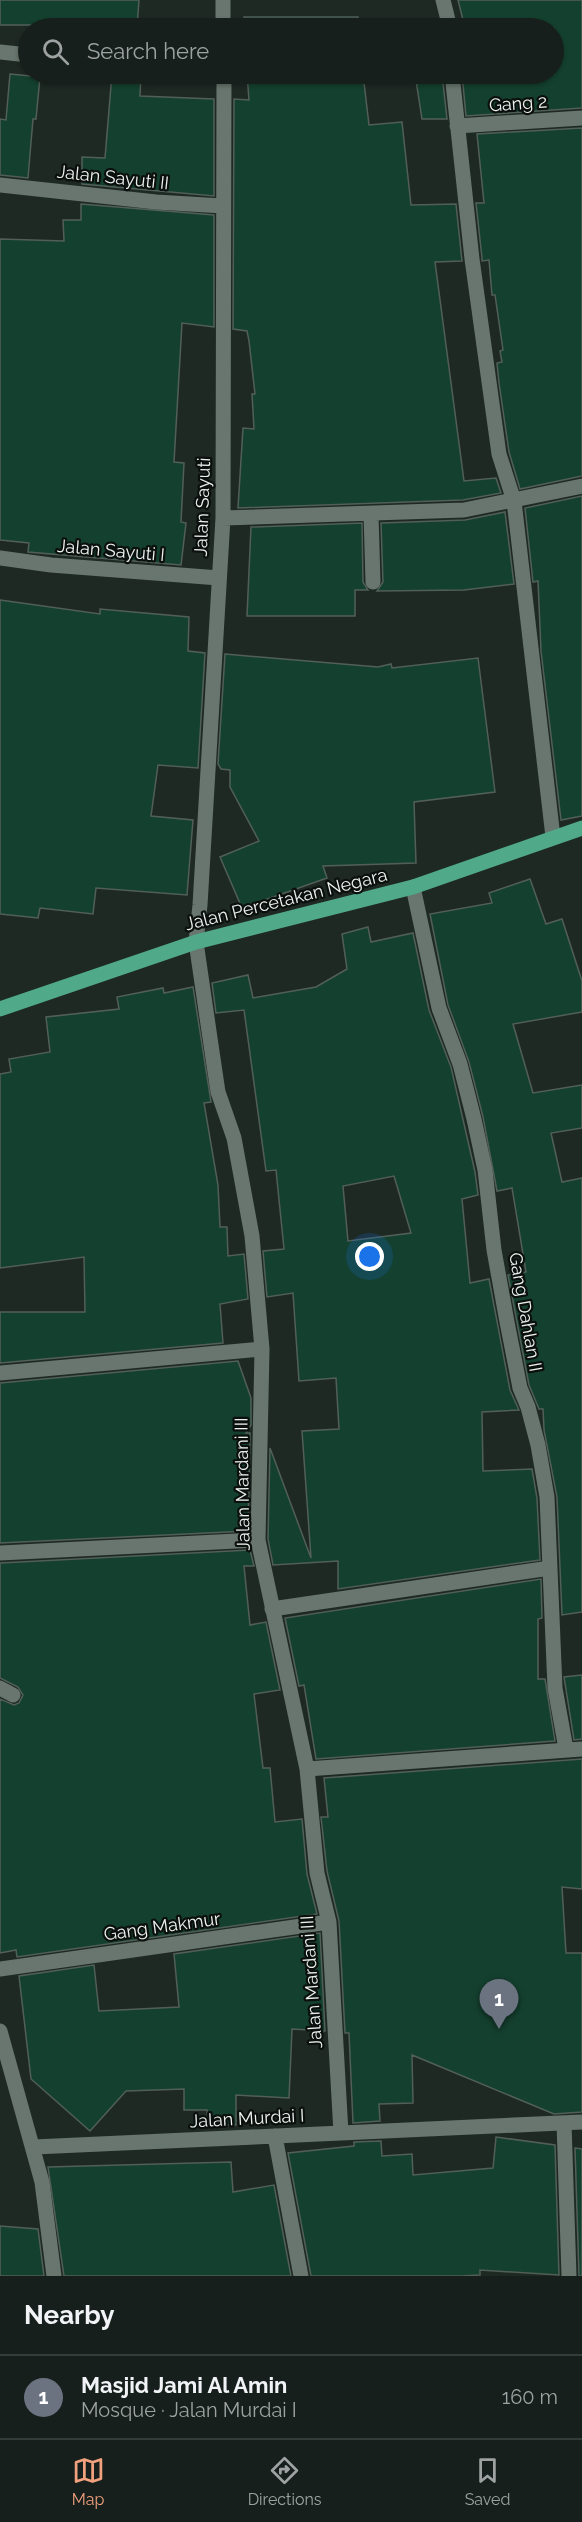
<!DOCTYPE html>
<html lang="en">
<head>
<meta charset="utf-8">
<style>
	:root { --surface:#161f1b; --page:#1f2724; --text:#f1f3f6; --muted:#9ea2a3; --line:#353d3a; --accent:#f2a17e }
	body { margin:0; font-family:Raleway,sans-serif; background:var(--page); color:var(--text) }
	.you { position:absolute; left:370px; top:1257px; width:21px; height:21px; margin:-15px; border:4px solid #fff; border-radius:50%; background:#1a73e8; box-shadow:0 0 0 9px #1a73e833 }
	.badge { display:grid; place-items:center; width:39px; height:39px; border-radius:50%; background:var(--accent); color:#fff; font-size:20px; font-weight:700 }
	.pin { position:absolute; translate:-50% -50px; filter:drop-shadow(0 2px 3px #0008) }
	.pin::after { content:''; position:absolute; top:32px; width:21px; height:18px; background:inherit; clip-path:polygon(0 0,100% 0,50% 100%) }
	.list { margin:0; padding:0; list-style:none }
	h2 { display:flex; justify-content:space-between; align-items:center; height:78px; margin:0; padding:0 24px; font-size:26px }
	h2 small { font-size:20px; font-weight:400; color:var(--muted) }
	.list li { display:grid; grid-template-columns:39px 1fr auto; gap:18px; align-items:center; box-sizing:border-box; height:84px; padding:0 24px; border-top:2px solid var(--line) }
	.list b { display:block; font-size:22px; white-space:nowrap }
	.list p { margin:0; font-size:20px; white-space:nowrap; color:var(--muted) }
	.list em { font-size:20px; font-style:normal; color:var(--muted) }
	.icon { flex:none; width:33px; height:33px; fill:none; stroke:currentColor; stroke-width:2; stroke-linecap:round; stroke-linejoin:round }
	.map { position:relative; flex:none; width:582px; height:2276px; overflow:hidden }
	.search { position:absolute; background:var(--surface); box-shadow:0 2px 4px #0004; left:18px; right:18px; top:18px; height:66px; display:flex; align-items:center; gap:15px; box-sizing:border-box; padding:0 21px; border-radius:33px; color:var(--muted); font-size:22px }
	.sheet { height:162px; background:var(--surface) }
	nav { display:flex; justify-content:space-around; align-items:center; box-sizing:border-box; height:84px; border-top:2px solid var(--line); background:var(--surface); font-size:16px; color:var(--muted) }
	nav a { display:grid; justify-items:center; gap:3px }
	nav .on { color:var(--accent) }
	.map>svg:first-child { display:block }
	.building { fill:#14402f; stroke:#525f59; stroke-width:1.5; fill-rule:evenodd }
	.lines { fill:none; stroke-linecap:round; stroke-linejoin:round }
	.minor { stroke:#68766f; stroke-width:15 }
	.major { stroke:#50aa89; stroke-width:15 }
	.labels { text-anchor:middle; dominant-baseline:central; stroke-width:4.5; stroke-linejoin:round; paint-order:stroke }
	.street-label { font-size:18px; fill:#ebf2ee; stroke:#0b100e }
</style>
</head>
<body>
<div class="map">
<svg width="582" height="2276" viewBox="0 0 582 2276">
	<rect width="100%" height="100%" fill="#1e2924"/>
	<!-- building -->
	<path class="building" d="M 0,0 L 139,0 L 137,28 L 62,28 L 62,25 L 0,25 Z
		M 458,0 L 582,0 L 582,108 L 466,116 L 462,74 L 554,74 L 554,28 L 459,28 L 459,24 L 464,24 Z
		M 244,17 L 358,17 L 359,28 L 245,28 Z
		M 408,22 L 439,23 L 440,28 L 409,28 Z
		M 10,74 L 40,77 L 36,119 L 33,119 L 28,178 L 0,175 L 0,119 L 6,120 Z
		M 112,74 L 141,74 L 140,96 L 214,99 L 214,196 L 82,184 L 82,157 L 105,158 Z
		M 247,74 L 363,74 L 369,125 L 402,122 L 411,205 L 456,204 L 462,261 L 435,262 L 464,481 L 496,478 L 501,493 L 463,500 L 238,508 L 243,428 L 254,429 L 252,394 L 255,394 L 249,341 L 247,331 L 233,329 L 234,99 L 249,100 Z
		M 415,74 L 442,74 L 447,119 L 422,119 Z
		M 582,128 L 582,476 L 520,489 L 509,452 L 499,383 L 497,363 L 502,362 L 500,351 L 503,350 L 495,295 L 492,295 L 489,260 L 482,261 L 482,258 L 476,203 L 484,203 L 477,134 Z
		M 81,204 L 214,215 L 214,327 L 182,323 L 174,462 L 184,463 L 181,522 L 186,523 L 181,565 L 28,552 L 29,543 L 0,540 L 0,239 L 64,241 L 63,220 L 81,220 Z
		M 582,496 L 582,816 L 561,820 L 541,651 L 538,581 L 533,582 L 525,508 Z
		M 505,512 L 514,584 L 464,590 L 377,591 L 383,582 L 381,523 L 465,520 Z
		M 362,523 L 363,582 L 368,590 L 355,590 L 355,616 L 247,616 L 251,527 Z
		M 0,600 L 100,614 L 100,609 L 189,617 L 188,651 L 205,653 L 198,768 L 158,765 L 151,816 L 193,820 L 187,895 L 96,888 L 93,914 L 40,908 L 38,918 L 0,914 Z
		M 225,654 L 378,667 L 391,664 L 392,668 L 478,658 L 495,792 L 414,802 L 416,863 L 323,866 L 327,878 L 242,908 L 220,857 L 259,841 L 230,787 L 230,770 L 221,769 L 218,764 Z
		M 530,879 L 546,924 L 562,919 L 582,981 L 582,1012 L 513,1024 L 533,1093 L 582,1085 L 582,1128 L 551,1133 L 562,1182 L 582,1178 L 582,1612 L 562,1615 L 557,1497 L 544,1430 L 543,1409 L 539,1409 L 529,1385 L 508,1275 L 526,1272 L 512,1188 L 497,1191 L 483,1117 L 469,1062 L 448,1005 L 430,914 L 492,903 L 489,893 Z
		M 368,927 L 371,942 L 413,933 L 429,1010 L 451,1067 L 475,1172 L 478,1195 L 462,1199 L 470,1283 L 489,1279 L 510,1390 L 519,1410 L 482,1412 L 483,1471 L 532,1469 L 537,1498 L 540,1560 L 338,1589 L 338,1561 L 273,1565 L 268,1539 L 270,1448 L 311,1558 L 302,1431 L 339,1429 L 336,1378 L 299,1381 L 293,1293 L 267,1297 L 263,1251 L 284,1249 L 276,1170 L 266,1171 L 244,1010 L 216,1013 L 212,983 L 248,975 L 253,998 L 316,987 L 347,969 L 342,934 ZM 394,1176 L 411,1233 L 348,1241 L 343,1186 Z
		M 193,987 L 211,1102 L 204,1103 L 218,1185 L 220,1227 L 227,1227 L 228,1256 L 244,1254 L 248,1299 L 220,1304 L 223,1343 L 0,1363 L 0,1312 L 85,1312 L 84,1257 L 0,1268 L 0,1074 L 11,1072 L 9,1059 L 50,1052 L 46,1017 L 119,1009 L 117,997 L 163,988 L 164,993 Z
		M 238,1361 L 251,1398 L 251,1425 L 246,1433 L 250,1433 L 248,1531 L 0,1543 L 0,1383 Z
		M 250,1550 L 254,1566 L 244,1566 L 250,1625 L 266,1622 L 280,1690 L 254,1694 L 263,1768 L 270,1768 L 275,1822 L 302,1819 L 307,1874 L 317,1914 L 17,1957 L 16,1950 L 0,1953 L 0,1699 L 14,1705 L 19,1703 L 23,1695 L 18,1687 L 0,1678 L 0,1563 Z
		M 541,1579 L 542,1618 L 538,1619 L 538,1679 L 545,1679 L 555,1741 L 316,1759 L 304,1685 L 299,1686 L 285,1618 Z
		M 582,1675 L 582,1739 L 574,1740 L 564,1677 Z
		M 582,1759 L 582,1889 L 562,1887 L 566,1953 L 582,1953 L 582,2112 L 554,2114 L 412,2055 L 413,2103 L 379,2104 L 380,2121 L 353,2123 L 349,2033 L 345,2033 L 339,1921 L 327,1871 L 321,1817 L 328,1817 L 324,1778 Z
		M 320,1933 L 325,2031 L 292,2029 L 289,2098 L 236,2095 L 236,2125 L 208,2125 L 207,2110 L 184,2110 L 184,2089 L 126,2091 L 90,2131 L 31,2079 L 19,1976 L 94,1965 L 99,2011 L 179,2007 L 174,1954 Z
		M 496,2137 L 555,2145 L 559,2275 L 480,2270 L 480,2275 L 462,2276 L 311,2276 L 288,2153 L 354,2146 L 354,2142 L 381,2141 L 382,2156 L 412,2154 L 413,2175 L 493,2168 Z
		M 575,2148 L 582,2149 L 582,2276 L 579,2276 Z
		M 231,2162 L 233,2192 L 274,2185 L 291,2276 L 64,2276 L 48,2167 Z
		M 0,2226 L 38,2229 L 44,2276 L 0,2276 Z"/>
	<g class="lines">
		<!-- minor -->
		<path class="minor" d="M 223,0 L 223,28
			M 443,0 L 450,28
			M 0,52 L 28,55
			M 224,74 L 223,518 L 200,905 L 196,942 L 210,1038 L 218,1092 L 234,1138 L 252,1236 L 262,1349 L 258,1540 L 307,1769 L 317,1873 L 329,1922 L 341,2133
			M 452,74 L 472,259 L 499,454 L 514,501 L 553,837
			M 457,126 L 582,118
			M 0,185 L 156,202 L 223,206
			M 371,514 L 373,582
			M 223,518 L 464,510 L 582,486
			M 0,558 L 51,565 L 219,578
			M 413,887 L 439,1008 L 460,1064 L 474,1119 L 485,1170 L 494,1250 L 507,1322 L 520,1388 L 528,1407 L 538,1445 L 547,1497 L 555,1688 L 566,1749
			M 0,1373 L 262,1349
			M 0,1553 L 258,1540
			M 272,1609 L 550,1568
			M 0,1688 L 13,1695
			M 307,1769 L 582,1749
			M 0,1969 L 329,1922
			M 0,2031 L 42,2182 L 54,2276
			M 564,2123 L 569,2276
			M 275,2136 L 301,2276
			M 34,2147 L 582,2122"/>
		<!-- major -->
		<path class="major" d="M 0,1009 L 196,942 L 413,887 L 582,828"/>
	</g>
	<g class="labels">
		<!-- street labels -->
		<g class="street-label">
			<text transform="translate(518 103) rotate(-4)">Gang 2</text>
			<text transform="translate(113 177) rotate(6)">Jalan Sayuti II</text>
			<text transform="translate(202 507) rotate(-88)">Jalan Sayuti</text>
			<text transform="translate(111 550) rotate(5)">Jalan Sayuti I</text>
			<text transform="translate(286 899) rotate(-14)">Jalan Percetakan Negara</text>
			<text transform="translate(526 1312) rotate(80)">Gang Dahlan II</text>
			<text transform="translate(242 1484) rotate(-91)">Jalan Mardani III</text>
			<text transform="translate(162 1926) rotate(-8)">Gang Makmur</text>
			<text transform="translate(311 1982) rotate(-94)">Jalan Mardani III</text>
			<text transform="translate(247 2118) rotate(-3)">Jalan Murdai I</text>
		</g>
	</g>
</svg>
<div class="you"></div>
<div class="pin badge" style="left:499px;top:2029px;background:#6b7280">1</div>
<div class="search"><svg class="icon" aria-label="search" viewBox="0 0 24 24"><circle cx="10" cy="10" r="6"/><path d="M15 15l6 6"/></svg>Search here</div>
</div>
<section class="sheet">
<h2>Nearby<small></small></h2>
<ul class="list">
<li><span class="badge" style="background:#6b7280">1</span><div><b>Masjid Jami Al Amin</b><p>Mosque · Jalan Murdai I</p></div><em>160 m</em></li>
</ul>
</section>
<nav>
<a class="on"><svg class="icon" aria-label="map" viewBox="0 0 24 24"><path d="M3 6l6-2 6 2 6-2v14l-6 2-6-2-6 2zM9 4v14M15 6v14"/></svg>Map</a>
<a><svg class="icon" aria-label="directions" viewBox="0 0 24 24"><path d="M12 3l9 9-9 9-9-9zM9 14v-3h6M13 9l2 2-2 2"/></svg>Directions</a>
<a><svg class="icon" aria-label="saved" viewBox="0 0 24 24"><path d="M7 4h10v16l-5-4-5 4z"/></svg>Saved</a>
</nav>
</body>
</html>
